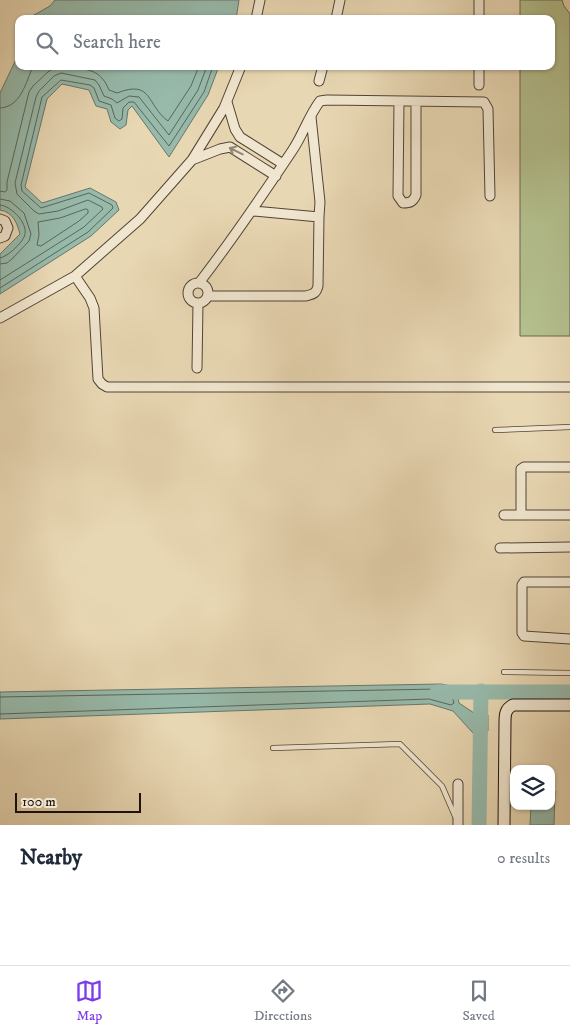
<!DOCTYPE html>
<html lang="en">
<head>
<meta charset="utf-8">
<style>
	:root { --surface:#fff; --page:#f2f2f3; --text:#1f2937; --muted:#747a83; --line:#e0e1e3; --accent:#7c3aed }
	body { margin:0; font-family:"IM FELL DW Pica",serif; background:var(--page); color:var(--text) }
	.controls { position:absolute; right:15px; bottom:15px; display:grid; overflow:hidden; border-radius:10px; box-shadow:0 1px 4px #0004 }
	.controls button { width:45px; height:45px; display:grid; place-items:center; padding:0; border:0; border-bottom:1px solid var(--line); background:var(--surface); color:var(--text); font:25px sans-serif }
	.scale { position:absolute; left:15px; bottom:12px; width:126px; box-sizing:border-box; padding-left:5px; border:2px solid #1f130e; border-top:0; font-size:14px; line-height:18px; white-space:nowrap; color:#1f130e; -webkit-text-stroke:4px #f0e5ce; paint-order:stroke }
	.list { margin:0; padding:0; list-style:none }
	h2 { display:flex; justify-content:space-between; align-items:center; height:65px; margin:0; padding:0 20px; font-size:21px }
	h2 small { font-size:16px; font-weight:400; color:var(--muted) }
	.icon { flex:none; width:28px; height:28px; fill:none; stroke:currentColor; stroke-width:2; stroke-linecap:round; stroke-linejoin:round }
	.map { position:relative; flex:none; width:570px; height:825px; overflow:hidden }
	.search { position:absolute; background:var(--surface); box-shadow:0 1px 4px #0004; left:15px; right:15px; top:15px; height:55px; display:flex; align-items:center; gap:12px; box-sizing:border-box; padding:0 18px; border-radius:10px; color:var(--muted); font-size:19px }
	.sheet { height:140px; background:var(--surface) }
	nav { display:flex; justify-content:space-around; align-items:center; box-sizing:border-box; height:70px; border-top:1px solid var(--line); background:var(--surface); font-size:14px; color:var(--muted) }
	nav a { display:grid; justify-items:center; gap:2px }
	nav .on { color:var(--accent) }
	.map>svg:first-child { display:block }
	.green { fill:#b4bf8e; stroke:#6a694e }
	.water { fill:#97baab; stroke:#67776c }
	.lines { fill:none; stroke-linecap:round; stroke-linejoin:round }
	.shore { stroke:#5b665c; stroke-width:1 }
	.river { stroke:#97baab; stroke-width:15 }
	.service-casing { stroke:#514437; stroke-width:6 }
	.minor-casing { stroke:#514437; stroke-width:11 }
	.secondary-casing { stroke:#1f130e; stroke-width:13 }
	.service { stroke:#f0e5ce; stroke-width:4.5 }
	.minor { stroke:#f0e5ce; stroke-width:9 }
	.secondary { stroke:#f0e5ce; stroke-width:11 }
	.oneway { stroke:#928678 }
</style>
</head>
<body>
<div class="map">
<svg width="570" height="825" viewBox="0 0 570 825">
	<rect width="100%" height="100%" fill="#e8d7b3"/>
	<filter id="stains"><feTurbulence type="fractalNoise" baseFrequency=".004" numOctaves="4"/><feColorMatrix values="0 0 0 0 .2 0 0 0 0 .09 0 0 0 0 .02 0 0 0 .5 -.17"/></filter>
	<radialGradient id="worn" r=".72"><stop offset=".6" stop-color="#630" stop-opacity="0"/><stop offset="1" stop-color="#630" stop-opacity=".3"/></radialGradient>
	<!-- green -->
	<path class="green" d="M 520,0 L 562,0 L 564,6 L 570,14 L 570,336 L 520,336 L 520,66 L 551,66 L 551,19 L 520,19 Z"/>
	<!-- water -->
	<path class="water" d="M 55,0 L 239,0 L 236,19 L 27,19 L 50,6 Z
		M 19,53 L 19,66 L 219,66 L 208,95 L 169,157 L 132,106 L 128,110 L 126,125 L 120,129 L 111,122 L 107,109 L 96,106 L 89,90 L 62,84 L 47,99 L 25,187 L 42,203 L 90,188 L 116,202 L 119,210 L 91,236 L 0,294 L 0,254 L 20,234 C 17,223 13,212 0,210 L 0,93 Z
		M 441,684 L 456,687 L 459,703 L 477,715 L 488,715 L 488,731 L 473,733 L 453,711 L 430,704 L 0,719 L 0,692 Z
		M 551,790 L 555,791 L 554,825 L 530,825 L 531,806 L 551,806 Z"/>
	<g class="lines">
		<!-- shore -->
		<path class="shore" d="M 66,66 C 87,70 100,68 109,90 L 117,93 C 153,79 146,105 168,121 L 191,86 L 199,66
			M 0,108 C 21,107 26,82 33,66
			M 0,191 L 5,192 L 7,190 L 7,182 L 29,92 L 33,86 L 49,71 L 58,66
			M 0,199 L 10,201 L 24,213 L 31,234 L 29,241 L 13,258 L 7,263 L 0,264
			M 0,205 C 12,206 30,225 24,237 C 21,244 7,257 0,258
			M 86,209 L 88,210 L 88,213 L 79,221 L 41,246 L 37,245 L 39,235 L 38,222 L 60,218 Z
			M 0,280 L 84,227 L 103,209 L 102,207 L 88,200 L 58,211 L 39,214 L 34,211 L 17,194 L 15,183 L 36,97 L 39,91 L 54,76 L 61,73 L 95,80 L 99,85 L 104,96 L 112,99 L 117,103 L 129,96 L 139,97 L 169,135 L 198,90 L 207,66
			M 0,288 L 88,232 L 113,208 L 112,205 L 89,193 L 41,208 L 22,191 L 21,185 L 42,97 L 61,80 L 90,85 L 94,88 L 99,101 L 111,105 L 115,118 L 119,121 L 122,119 L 123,108 L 129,102 L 134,102 L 169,146 L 204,92 L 213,66
			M 0,697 L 440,689 L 451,692 L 454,703 L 451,705 L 429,699 L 0,714"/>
		<!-- river -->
		<path class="river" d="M 437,692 L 570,692
			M 479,825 L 481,691"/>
		<!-- service casing -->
		<g class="service-casing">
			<path id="service" d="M 495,430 L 570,427
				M 504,672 L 570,673
				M 273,748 L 400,744 L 442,786 L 455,816"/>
		</g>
		<!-- minor casing -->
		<g class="minor-casing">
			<path id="minor" d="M 479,0 L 479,19
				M 256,19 L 260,0
				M 336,19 L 340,0
				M 479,66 L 479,85
				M 319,81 L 323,66
				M 399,101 L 398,196 L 403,203 C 410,203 413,202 416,195 L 416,102
				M 227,102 L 235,129 L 240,137 L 283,164
				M 192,160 L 220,149 L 230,147 L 276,176
				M 253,211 L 319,217 L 320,202 L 311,117
				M 0,219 L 5,221 L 8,228 L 5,236 L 0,238
				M 75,276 L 90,298 L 94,308 L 98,379 L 102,384 L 107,387 L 570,387
				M188 293a10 10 0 1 1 20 0a10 10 0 1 1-20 0Z
				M 199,283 C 232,240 262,196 292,151 C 303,135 308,117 320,101 L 327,100 L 484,102 L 488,109 L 490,196
				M 208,296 L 306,296 C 313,294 316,294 318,286 L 319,217
				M 0,318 L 75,276 L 140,219 L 192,160 L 224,108 L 241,66
				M 197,368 L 198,303
				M 504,515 L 570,515
				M 521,515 L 521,469 L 524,467 L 570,467
				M 500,548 L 570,547
				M 570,582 L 524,582 L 522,585 L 522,633 L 524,636 L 570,639
				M 458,825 L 458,784"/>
		</g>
		<!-- secondary casing -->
		<g class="secondary-casing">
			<path id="secondary" d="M 504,825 L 505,723 C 505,715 505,709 513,705 L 570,705"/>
		</g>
		<!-- service -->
		<use href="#service" class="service"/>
		<!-- minor -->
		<use href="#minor" class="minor"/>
		<!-- secondary -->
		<use href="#secondary" class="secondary"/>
	</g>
	<!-- one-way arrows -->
	<defs><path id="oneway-shaft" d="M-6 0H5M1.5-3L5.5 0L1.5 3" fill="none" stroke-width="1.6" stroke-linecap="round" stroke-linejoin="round" transform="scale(1.25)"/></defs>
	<use class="oneway" href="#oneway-shaft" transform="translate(236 151) rotate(-154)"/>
	<rect width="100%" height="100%" filter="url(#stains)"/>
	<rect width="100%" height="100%" fill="url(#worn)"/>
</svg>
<div class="controls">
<button><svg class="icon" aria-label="layers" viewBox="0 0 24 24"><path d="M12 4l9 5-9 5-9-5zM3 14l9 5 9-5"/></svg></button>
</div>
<div class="scale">100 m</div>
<div class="search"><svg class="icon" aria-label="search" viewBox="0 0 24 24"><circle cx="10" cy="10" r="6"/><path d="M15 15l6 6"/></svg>Search here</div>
</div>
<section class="sheet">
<h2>Nearby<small>0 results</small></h2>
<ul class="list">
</ul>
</section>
<nav>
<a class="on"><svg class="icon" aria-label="map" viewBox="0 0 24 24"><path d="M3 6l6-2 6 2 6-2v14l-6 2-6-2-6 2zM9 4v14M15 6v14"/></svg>Map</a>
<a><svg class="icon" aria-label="directions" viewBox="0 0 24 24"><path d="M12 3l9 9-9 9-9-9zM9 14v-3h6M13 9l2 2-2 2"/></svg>Directions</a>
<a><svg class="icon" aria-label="saved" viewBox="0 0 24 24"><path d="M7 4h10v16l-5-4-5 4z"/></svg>Saved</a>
</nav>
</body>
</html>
